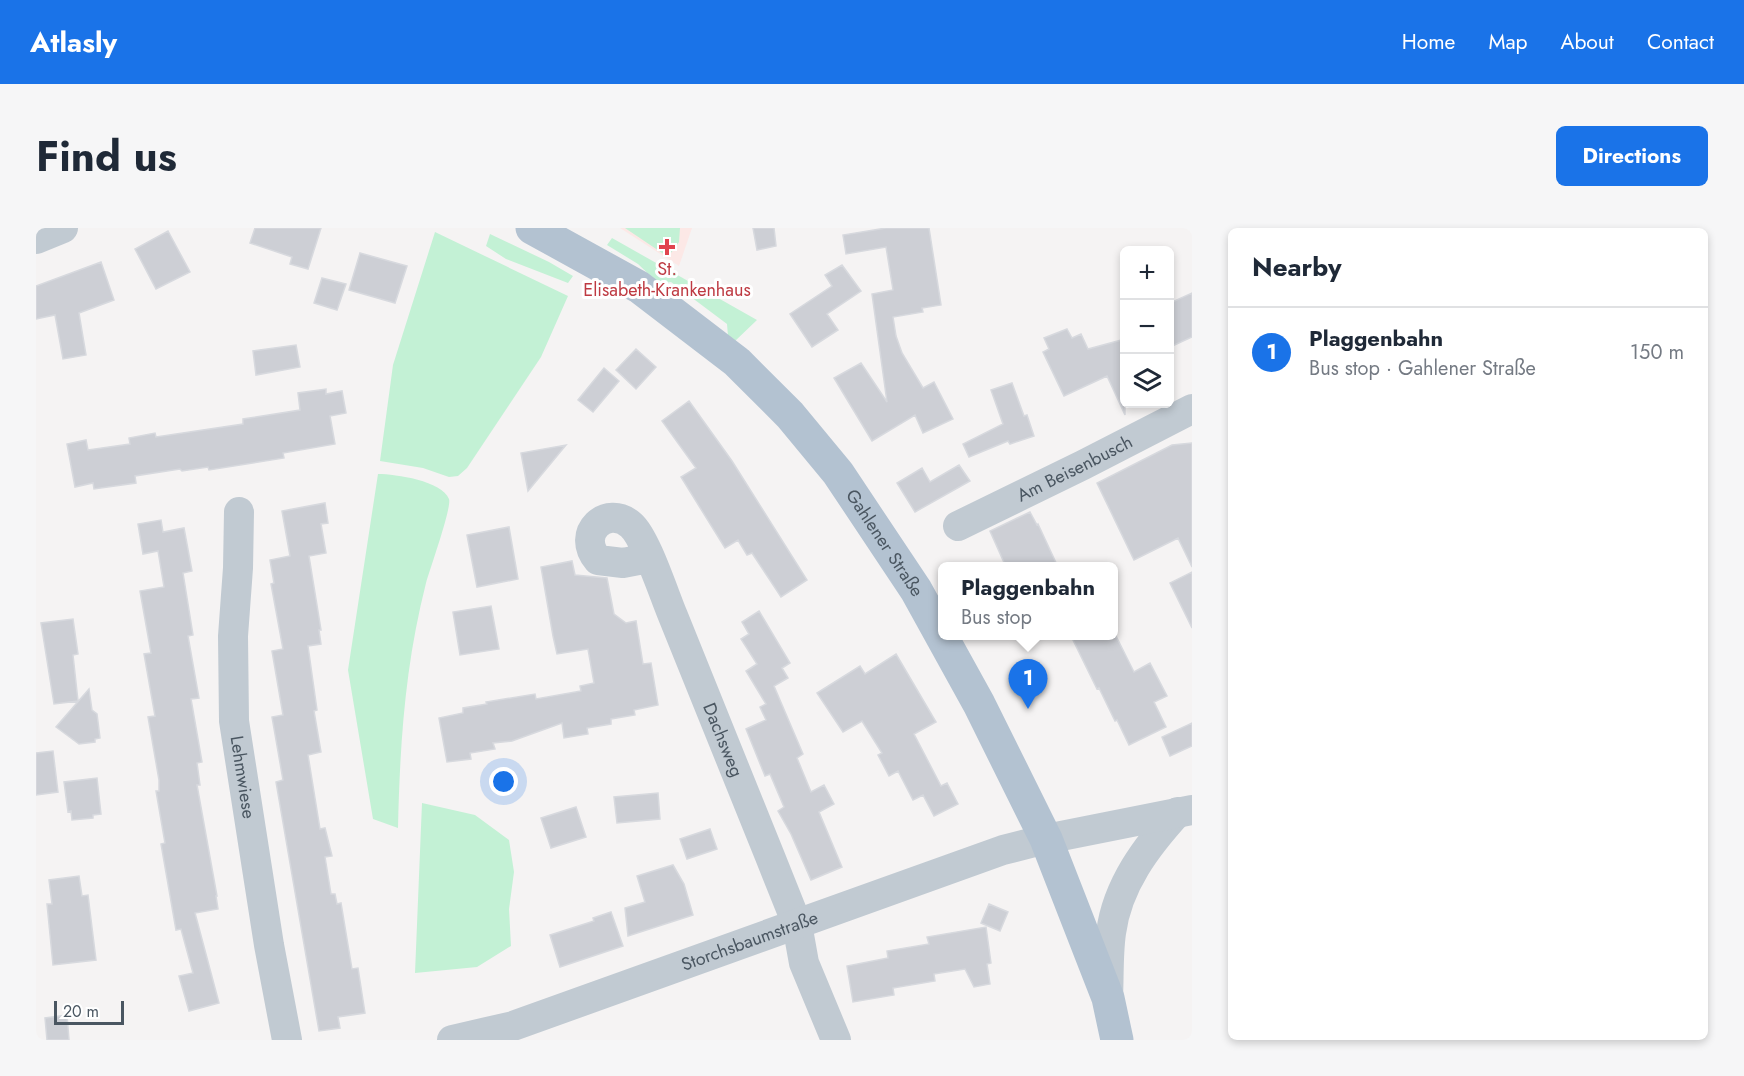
<!DOCTYPE html>
<html lang="en">
<head>
<meta charset="utf-8">
<style>
	:root { --surface:#fff; --page:#f6f6f7; --text:#1f2937; --muted:#747a83; --line:#e0e1e3; --accent:#1a73e8 }
	body { margin:0; font-family:Jost,sans-serif; background:var(--page); color:var(--text) }
	.controls { position:absolute; right:18px; top:18px; display:grid; overflow:hidden; border-radius:9px; box-shadow:0 3px 9px #0003 }
	.controls button { width:54px; height:54px; display:grid; place-items:center; padding:0; border:0; border-bottom:2px solid var(--line); background:var(--surface); color:var(--text); font:30px sans-serif }
	.scale { position:absolute; left:18px; bottom:15px; width:70px; box-sizing:border-box; padding-left:6px; border:3px solid #4a5661; border-top:0; font-size:16px; line-height:21px; white-space:nowrap; color:#4a5661; -webkit-text-stroke:4px #fff; paint-order:stroke }
	.you { position:absolute; left:468px; top:554px; width:21px; height:21px; margin:-15px; border:4px solid #fff; border-radius:50%; background:#1a73e8; box-shadow:0 0 0 9px #1a73e833 }
	.badge { display:grid; place-items:center; width:39px; height:39px; border-radius:50%; background:var(--accent); color:#fff; font-size:20px; font-weight:700 }
	.pin { position:absolute; translate:-50% -50px; filter:drop-shadow(0 2px 3px #0008) }
	.pin::after { content:''; position:absolute; top:32px; width:21px; height:18px; background:inherit; clip-path:polygon(0 0,100% 0,50% 100%) }
	.popup { position:absolute; left:902px; top:334px; width:180px; height:78px; box-sizing:border-box; display:grid; place-content:center; border-radius:9px; background:var(--surface); filter:drop-shadow(0 2px 4px #0005); font-size:20px; white-space:nowrap; color:var(--muted) }
	.popup b { font-size:22px; color:var(--text) }
	.popup::after { content:''; position:absolute; left:50%; top:100%; margin-left:-12px; border:12px solid transparent; border-top-color:var(--surface) }
	.list { margin:0; padding:0; list-style:none }
	h2 { display:flex; justify-content:space-between; align-items:center; height:78px; margin:0; padding:0 24px; font-size:26px }
	h2 small { font-size:20px; font-weight:400; color:var(--muted) }
	.list li { display:grid; grid-template-columns:39px 1fr auto; gap:18px; align-items:center; box-sizing:border-box; height:90px; padding:0 24px; border-top:2px solid var(--line) }
	.list b { display:block; font-size:22px; white-space:nowrap }
	.list p { margin:0; font-size:20px; white-space:nowrap; color:var(--muted) }
	.list em { font-size:20px; font-style:normal; color:var(--muted) }
	.icon { flex:none; width:33px; height:33px; fill:none; stroke:currentColor; stroke-width:2; stroke-linecap:round; stroke-linejoin:round }
	.map { position:relative; flex:none; width:1156px; height:812px; overflow:hidden; border-radius:9px }
	header { display:flex; align-items:center; gap:36px; box-sizing:border-box; height:84px; padding:0 30px; background:var(--accent); color:#fff }
	header strong { font-size:28px }
	nav { display:flex; gap:33px; margin-inline-start:auto; font-size:21px }
	.intro { display:flex; align-items:center; justify-content:space-between; box-sizing:border-box; height:144px; padding:0 36px }
	h1 { margin:0; font-size:42px }
	.button { padding:15px 27px; border-radius:9px; background:var(--accent); color:#fff; font-size:21px; font-weight:700 }
	main { display:flex; gap:36px; padding:0 36px }
	aside { flex:1; background:var(--surface); border-radius:9px; box-shadow:0 3px 9px #0003 }
	.map>svg:first-child { display:block }
	.medical { fill:#fce8e6 }
	.green { fill:#c3f1d5 }
	.building { fill:#cdcfd5; stroke:#d7d9de; stroke-width:1.5 }
	.lines { fill:none; stroke-linecap:round; stroke-linejoin:round }
	.minor { stroke:#c1cad2; stroke-width:30 }
	.major { stroke:#b3c2d1; stroke-width:33 }
	.health-dot { fill:#e0444e; stroke:#fff; stroke-width:2 }
	.labels { text-anchor:middle; dominant-baseline:central; stroke-width:6; stroke-linejoin:round; paint-order:stroke }
	.health-label { font-size:18px; fill:#be3a42; stroke:#fff }
	.street-label { font-size:18px; fill:#4a5661; stroke:#fff }
</style>
</head>
<body>
<header>
<strong>Atlasly</strong>
<nav><a>Home</a><a>Map</a><a>About</a><a>Contact</a></nav>
</header>
<div class="intro"><h1>Find us</h1><a class="button">Directions</a></div>
<main>
<div class="map">
<svg width="1156" height="812" viewBox="0 0 1156 812">
	<rect width="100%" height="100%" fill="#f5f3f3"/>
	<!-- medical -->
	<path class="medical" d="M 584,0 L 656,0 L 643,38 Z"/>
	<!-- green -->
	<path class="green" d="M 589,0 L 644,0 L 643,14 L 632,29 Z
		M 399,4 L 532,68 L 505,129 L 431,240 L 422,248 L 413,249 L 387,240 L 344,233 L 357,137 Z
		M 454,6 L 513,34 L 537,48 L 532,55 L 470,31 L 450,18 Z
		M 576,10 L 721,92 L 698,114 L 692,108 L 691,96 L 635,54 L 623,56 L 602,36 L 571,17 Z
		M 342,246 C 360,246 406,253 413,271 C 416,279 394,341 390,355 C 369,438 364,514 362,600 L 337,591 L 312,442 Z
		M 386,575 L 439,587 L 473,612 L 478,644 L 473,681 L 475,718 L 441,739 L 379,745 Z"/>
	<!-- building -->
	<path class="building" d="M 219,0 L 285,0 L 272,41 L 254,36 L 256,29 L 214,15 Z
		M 717,0 L 738,0 L 740,18 L 721,22 Z
		M 850,0 L 893,0 L 905,77 L 886,80 L 887,84 L 857,89 L 860,108 L 866,125 L 887,160 L 898,154 L 917,191 L 887,205 L 879,187 L 836,213 L 798,150 L 825,135 L 851,174 L 836,66 L 857,62 L 850,19 L 810,26 L 807,7 Z
		M 132,3 L 154,44 L 120,61 L 99,21 Z
		M 324,25 L 371,38 L 359,75 L 313,62 Z
		M 65,34 L 78,72 L 43,85 L 50,127 L 27,131 L 19,87 L 0,91 L 0,58 Z
		M 806,37 L 825,63 L 791,86 L 802,102 L 776,119 L 754,86 L 796,58 L 789,47 Z
		M 286,50 L 310,56 L 301,82 L 278,75 Z
		M 1156,65 L 1156,109 L 1134,119 L 1134,75 Z
		M 1031,101 L 1036,110 L 1045,106 L 1052,121 L 1089,111 L 1089,187 L 1071,148 L 1028,168 L 1007,124 L 1013,121 L 1008,110 Z
		M 260,117 L 264,139 L 220,147 L 217,123 Z
		M 600,121 L 620,139 L 600,161 L 580,142 Z
		M 568,140 L 583,153 L 557,184 L 542,172 Z
		M 976,155 L 988,188 L 991,187 L 998,208 L 974,216 L 972,213 L 933,229 L 927,216 L 967,196 L 955,162 Z
		M 290,161 L 290,166 L 306,163 L 310,185 L 294,188 L 299,216 L 247,225 L 248,230 L 173,242 L 172,239 L 146,243 L 144,241 L 99,248 L 100,255 L 58,261 L 57,255 L 39,259 L 31,216 L 50,212 L 52,222 L 94,216 L 93,210 L 119,205 L 120,209 L 207,196 L 207,191 L 264,182 L 262,165 Z
		M 653,173 L 696,233 L 771,352 L 745,369 L 716,325 L 711,327 L 702,312 L 689,320 L 645,249 L 660,240 L 626,193 Z
		M 1156,215 L 1156,339 L 1142,310 L 1098,332 L 1061,255 L 1136,217 Z
		M 530,217 L 492,263 L 485,225 Z
		M 923,237 L 934,253 L 879,284 L 861,255 L 886,240 L 894,254 Z
		M 289,275 L 292,295 L 285,296 L 290,325 L 273,328 L 285,402 L 283,402 L 285,416 L 272,418 L 281,482 L 278,483 L 285,524 L 272,527 L 284,601 L 289,600 L 296,628 L 289,629 L 295,666 L 299,666 L 301,676 L 305,675 L 316,741 L 322,740 L 329,785 L 302,789 L 304,800 L 283,803 L 240,554 L 247,552 L 236,489 L 247,487 L 236,423 L 247,421 L 235,356 L 238,355 L 234,332 L 254,328 L 246,283 Z
		M 994,284 L 1001,297 L 1002,296 L 1022,339 L 970,339 L 954,303 Z
		M 125,292 L 127,304 L 148,300 L 156,343 L 147,345 L 157,407 L 152,408 L 163,470 L 155,471 L 166,534 L 161,535 L 164,557 L 161,557 L 181,668 L 180,668 L 182,681 L 159,685 L 183,775 L 153,783 L 143,748 L 157,745 L 145,701 L 140,702 L 125,616 L 129,615 L 120,563 L 123,563 L 123,552 L 112,489 L 119,488 L 108,426 L 115,425 L 104,363 L 128,359 L 122,323 L 107,326 L 102,296 Z
		M 473,299 L 482,351 L 441,359 L 431,307 Z
		M 536,333 L 539,347 L 571,350 L 578,386 L 590,395 L 600,393 L 607,436 L 615,435 L 622,477 L 598,482 L 599,487 L 575,491 L 575,496 L 551,500 L 552,506 L 528,510 L 526,495 L 476,513 L 457,515 L 459,521 L 434,525 L 435,531 L 411,534 L 403,490 L 427,485 L 427,480 L 451,476 L 450,474 L 499,466 L 500,471 L 545,463 L 544,458 L 558,455 L 552,421 L 521,426 L 517,408 L 505,339 Z
		M 1156,344 L 1156,400 L 1134,355 Z
		M 455,378 L 463,421 L 424,427 L 417,384 Z
		M 723,383 L 754,435 L 746,440 L 752,450 L 738,458 L 767,526 L 761,530 L 775,564 L 788,557 L 798,576 L 783,584 L 806,639 L 775,652 L 755,606 L 742,583 L 748,579 L 734,546 L 729,548 L 710,501 L 730,492 L 724,479 L 730,476 L 710,443 L 721,436 L 705,411 L 713,406 L 706,394 Z
		M 37,391 L 42,426 L 37,427 L 42,473 L 18,476 L 5,395 Z
		M 1035,408 L 1080,408 L 1098,444 L 1114,435 L 1131,468 L 1118,474 L 1130,499 L 1093,517 L 1081,492 L 1079,493 L 1063,460 L 1061,461 Z
		M 860,426 L 900,494 L 878,506 L 905,558 L 911,555 L 922,576 L 898,588 L 887,567 L 877,572 L 862,543 L 853,548 L 842,527 L 846,525 L 826,493 L 807,504 L 781,465 L 824,438 L 829,446 Z
		M 53,461 L 56,482 L 61,486 L 64,510 L 59,511 L 59,514 L 43,516 L 20,499 Z
		M 1156,495 L 1156,518 L 1134,528 L 1126,509 Z
		M 17,523 L 22,564 L 0,567 L 0,525 Z
		M 61,550 L 65,586 L 57,587 L 57,590 L 36,592 L 35,583 L 32,584 L 28,554 Z
		M 622,565 L 624,591 L 581,595 L 578,569 Z
		M 540,579 L 550,609 L 515,620 L 505,590 Z
		M 674,601 L 681,621 L 651,631 L 644,611 Z
		M 637,637 L 648,656 L 657,687 L 592,708 L 589,680 L 609,674 L 601,648 Z
		M 43,648 L 46,668 L 52,667 L 60,732 L 17,737 L 11,676 L 16,676 L 13,652 Z
		M 953,676 L 972,684 L 964,703 L 945,695 Z
		M 575,684 L 587,718 L 524,739 L 514,707 L 558,693 L 557,690 Z
		M 950,699 L 955,735 L 951,736 L 954,756 L 938,759 L 929,741 L 898,746 L 899,753 L 857,760 L 858,767 L 817,774 L 811,738 L 852,730 L 851,723 L 893,716 L 891,709 Z
		M 31,787 L 33,812 L 11,812 L 9,790 Z"/>
	<g class="lines">
		<!-- minor -->
		<g class="minor">
			<path d="M 0,11 L 27,0"/>
			<path id="s1" d="M 203,284 L 202,340 L 197,408 L 198,493 L 233,717 L 251,812"/>
			<path id="s2" d="M 922,298 L 1047,237 L 1156,181"/>
			<path id="s3" d="M 613,330 L 587,335 L 562,332 C 539,305 571,276 595,297 C 610,310 628,367 637,388 C 678,490 720,593 761,696 L 768,735 L 800,812"/>
			<path d="M 1072,770 C 1073,749 1072,726 1075,705 C 1081,657 1111,618 1142,584"/>
			<path id="s4" d="M 416,812 L 477,798 L 967,622 L 1010,611 L 1156,582"/>
		</g>
		<!-- major -->
		<path class="major" id="s5" d="M 496,0 L 603,59 L 701,134 L 754,187 L 802,245 L 880,362 L 943,476 L 1010,611 L 1072,770 L 1081,812"/>
	</g>
	<!-- markers -->
	<path class="health-dot" d="M628 10h6v6h6v6h-6v6h-6v-6h-6v-6h6z"/>
	<g class="labels">
		<!-- health labels -->
		<g class="health-label">
			<text x="631" y="41">St.<tspan x="631" dy="21">Elisabeth-Krankenhaus</tspan></text>
		</g>
		<!-- street labels -->
		<g class="street-label">
			<text stroke="none"><textPath href="#s2" startOffset="130">Am Beisenbusch</textPath></text>
			<text stroke="none"><textPath href="#s5" startOffset="480">Gahlener Straße</textPath></text>
			<text stroke="none"><textPath href="#s3" startOffset="363">Dachsweg</textPath></text>
			<text stroke="none"><textPath href="#s1" startOffset="266">Lehmwiese</textPath></text>
			<text stroke="none"><textPath href="#s4" startOffset="314">Storchsbaumstraße</textPath></text>
		</g>
	</g>
</svg>
<div class="controls">
<button>+</button>
<button>−</button>
<button><svg class="icon" aria-label="layers" viewBox="0 0 24 24"><path d="M12 4l9 5-9 5-9-5zM3 14l9 5 9-5"/></svg></button>
</div>
<div class="scale">20 m</div>
<div class="you"></div>
<div class="pin badge" style="left:992px;top:481px">1</div>
<div class="popup"><b>Plaggenbahn</b>Bus stop</div>
</div>
<aside>
<h2>Nearby<small></small></h2>
<ul class="list">
<li><span class="badge">1</span><div><b>Plaggenbahn</b><p>Bus stop · Gahlener Straße</p></div><em>150 m</em></li>
</ul>
</aside>
</main>
</body>
</html>
